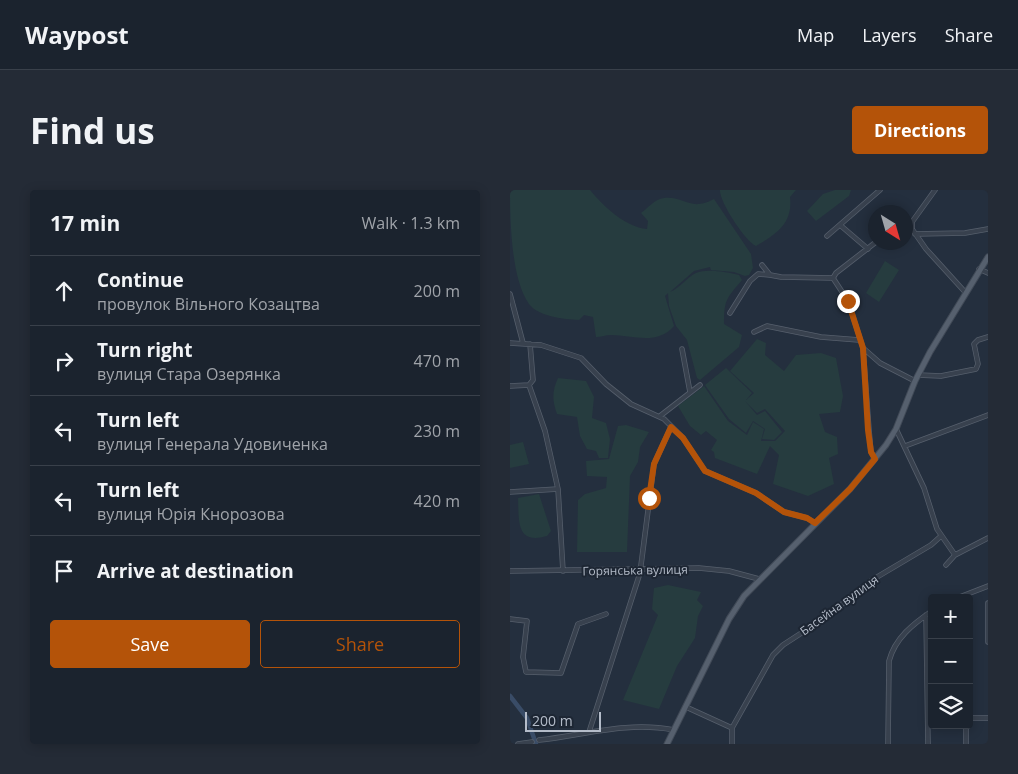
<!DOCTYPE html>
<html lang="en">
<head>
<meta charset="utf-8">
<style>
	:root { --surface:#1b232e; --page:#242b36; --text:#f1f3f6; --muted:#a0a4aa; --line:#39404a; --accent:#b45309 }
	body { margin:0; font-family:"Open Sans",sans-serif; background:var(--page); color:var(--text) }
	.controls { position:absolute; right:15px; bottom:15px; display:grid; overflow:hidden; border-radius:5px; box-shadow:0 2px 12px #0003 }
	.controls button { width:45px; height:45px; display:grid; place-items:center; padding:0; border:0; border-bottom:1px solid var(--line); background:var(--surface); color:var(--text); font:25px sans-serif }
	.compass { position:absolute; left:358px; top:15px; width:45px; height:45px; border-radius:50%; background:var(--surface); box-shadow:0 2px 12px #0003; rotate:143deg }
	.scale { position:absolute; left:15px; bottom:12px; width:76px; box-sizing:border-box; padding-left:5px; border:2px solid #b4bcc9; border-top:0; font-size:14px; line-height:18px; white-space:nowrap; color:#b4bcc9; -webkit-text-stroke:4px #1d2633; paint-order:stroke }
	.stop { position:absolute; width:15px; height:15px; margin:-11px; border:4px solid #b45309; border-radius:50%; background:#fff }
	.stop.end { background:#b45309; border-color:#fff; box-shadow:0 1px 5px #0008 }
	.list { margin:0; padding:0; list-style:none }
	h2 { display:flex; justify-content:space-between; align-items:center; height:65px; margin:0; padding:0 20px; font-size:21px }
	h2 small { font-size:16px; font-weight:400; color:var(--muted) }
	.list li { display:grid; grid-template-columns:32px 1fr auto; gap:15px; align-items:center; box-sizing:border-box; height:70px; padding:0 20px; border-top:1px solid var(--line) }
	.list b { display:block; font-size:19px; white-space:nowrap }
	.list p { margin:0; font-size:16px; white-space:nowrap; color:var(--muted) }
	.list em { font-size:16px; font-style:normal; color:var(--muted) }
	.actions { display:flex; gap:10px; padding:15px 20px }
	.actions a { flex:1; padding:11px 0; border:1px solid var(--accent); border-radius:5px; text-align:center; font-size:18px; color:var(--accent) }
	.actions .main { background:var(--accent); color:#fff }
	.icon { flex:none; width:28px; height:28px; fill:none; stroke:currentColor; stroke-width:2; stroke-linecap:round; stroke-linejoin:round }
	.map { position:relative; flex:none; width:478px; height:554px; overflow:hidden; border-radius:5px }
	header { display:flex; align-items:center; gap:30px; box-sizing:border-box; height:70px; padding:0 25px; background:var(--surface); border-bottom:1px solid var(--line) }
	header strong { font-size:24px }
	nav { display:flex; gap:28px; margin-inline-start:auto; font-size:18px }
	.intro { display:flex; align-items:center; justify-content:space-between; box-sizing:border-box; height:120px; padding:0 30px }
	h1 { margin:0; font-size:35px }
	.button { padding:12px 22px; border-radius:5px; background:var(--accent); color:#fff; font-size:18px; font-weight:700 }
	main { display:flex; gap:30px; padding:0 30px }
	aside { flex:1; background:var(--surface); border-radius:5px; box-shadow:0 2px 12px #0003 }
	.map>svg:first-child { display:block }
	.green { fill:#263c3f }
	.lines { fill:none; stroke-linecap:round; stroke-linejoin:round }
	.river { stroke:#394c67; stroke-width:4.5 }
	.minor-casing { stroke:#565f6c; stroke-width:5.5 }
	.major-casing { stroke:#414a57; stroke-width:7 }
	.minor { stroke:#38414e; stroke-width:4 }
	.major { stroke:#56606e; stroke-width:5 }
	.route { stroke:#b45309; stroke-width:6 }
	.labels { text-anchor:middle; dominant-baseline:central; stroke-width:4; stroke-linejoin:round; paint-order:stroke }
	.street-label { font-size:12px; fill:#b4bcc9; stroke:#1d2633 }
</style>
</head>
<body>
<header>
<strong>Waypost</strong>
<nav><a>Map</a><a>Layers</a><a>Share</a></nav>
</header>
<div class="intro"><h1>Find us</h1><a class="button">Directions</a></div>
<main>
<aside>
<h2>17 min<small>Walk · 1.3 km</small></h2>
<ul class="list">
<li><svg class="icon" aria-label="ahead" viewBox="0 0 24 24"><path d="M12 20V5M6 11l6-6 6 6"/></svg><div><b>Continue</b><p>провулок Вільного Козацтва</p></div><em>200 m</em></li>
<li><svg class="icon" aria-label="right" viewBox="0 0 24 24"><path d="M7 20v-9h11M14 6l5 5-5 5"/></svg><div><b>Turn right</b><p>вулиця Стара Озерянка</p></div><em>470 m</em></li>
<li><svg class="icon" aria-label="left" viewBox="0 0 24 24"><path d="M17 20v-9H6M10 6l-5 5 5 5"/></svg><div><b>Turn left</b><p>вулиця Генерала Удовиченка</p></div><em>230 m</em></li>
<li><svg class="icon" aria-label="left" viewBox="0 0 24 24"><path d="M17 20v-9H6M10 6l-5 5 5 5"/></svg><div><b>Turn left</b><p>вулиця Юрія Кнорозова</p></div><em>420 m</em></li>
<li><svg class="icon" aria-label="arrive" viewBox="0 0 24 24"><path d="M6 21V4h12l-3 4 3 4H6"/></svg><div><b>Arrive at destination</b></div></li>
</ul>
<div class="actions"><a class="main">Save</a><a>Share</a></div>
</aside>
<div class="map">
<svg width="478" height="554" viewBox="0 0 478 554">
	<rect width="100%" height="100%" fill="#242f3e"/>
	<!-- green -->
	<path class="green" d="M 0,0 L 80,0 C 93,16 115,37 137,39 L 138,31 L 131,23 C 138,18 145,9 154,8 C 175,6 180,22 204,9 L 241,64 L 243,78 L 239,85 L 235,86 L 224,82 L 201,80 L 200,77 L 184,81 L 160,102 C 170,98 176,88 186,83 C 197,78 217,82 229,85 L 232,90 C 217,108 214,109 214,134 L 232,145 L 229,157 L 190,190 L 187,188 L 177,150 L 166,136 L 159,116 L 158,103 L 155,106 L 164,136 C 147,156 122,145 101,145 C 96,145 91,147 86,147 L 83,127 L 74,125 L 69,130 C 54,129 29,127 19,114 C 1,89 0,30 0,0 Z
		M 210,0 L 286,0 L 280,7 C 283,33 267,44 246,56 C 235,51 209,11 210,0 Z
		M 325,0 L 341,0 L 339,6 L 306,31 L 297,21 L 313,4 Z
		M 375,71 L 389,80 L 369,112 L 356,103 Z
		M 247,149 L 256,153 L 255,165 L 274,181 L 286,165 L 311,163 L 326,168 L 333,206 L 330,222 L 309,224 L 315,242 L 327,247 L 328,264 L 319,268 L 324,294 L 298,306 L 263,294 L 269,265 L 260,256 L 247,284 L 205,268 L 204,262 L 201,260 L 207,250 L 196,241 L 191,245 L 180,236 L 168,216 L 194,196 L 218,231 L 237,245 L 243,232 L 254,239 L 251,251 L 265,251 L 275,241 L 255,219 L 247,223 L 235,211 L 247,225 L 255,221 L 272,242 L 264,250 L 252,249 L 255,239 L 243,231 L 236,243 L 219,229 L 195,195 L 216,178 L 242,203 L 236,210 L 244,203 L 220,181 Z
		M 48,188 L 76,191 L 84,207 L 82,228 L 96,233 L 100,249 L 98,268 L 89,268 L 86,261 L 77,259 L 70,246 L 67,227 L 47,224 C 42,210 42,201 48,188 Z
		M 116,235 L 139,242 L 130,257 L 128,272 L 120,286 L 117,362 L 67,362 L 68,310 L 75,304 L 96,298 L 97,287 L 77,286 L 76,271 L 99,269 L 108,236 Z
		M 13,252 L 19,274 L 0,278 L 0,255 Z
		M 29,304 L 41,341 L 37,346 C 6,355 9,331 8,308 Z
		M 158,395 L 191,402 L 187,410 L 193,416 L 188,426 L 185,448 L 167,476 L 149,519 L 113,510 L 148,425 L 142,419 L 144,398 Z"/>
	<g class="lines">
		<!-- river -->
		<path class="river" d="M 0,506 L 17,528 L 26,554"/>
		<!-- minor casing -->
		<g class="minor-casing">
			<path id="minor" d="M 396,33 L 402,32
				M 330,35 L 358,59
				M 402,39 L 416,59 L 455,102
				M 402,39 L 402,32 L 425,0
				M 405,44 L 455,43 L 478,39
				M 317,46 L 370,0
				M 252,75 L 260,85 L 271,87 L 323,88
				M 469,79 L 478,83
				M 0,104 L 13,153
				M 220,123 L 240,91 L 248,84 L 260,85
				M 244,142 L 257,136 L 311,147 L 349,150
				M 0,153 L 31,155 L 71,168 L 96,194 L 121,214 L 154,229 L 173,248 L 195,281 L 246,303 L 274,322 L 297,328 L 305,333
				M 353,158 L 370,173 L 405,191
				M 172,159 L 180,202
				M 408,185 L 431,186 L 466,179 L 468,174 L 464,154 L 468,150 L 478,147
				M 19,195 L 35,241 L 48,299 L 53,381
				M 19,195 L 23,190 L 20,154
				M 0,196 L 19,195
				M 150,226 L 190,195
				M 386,239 L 414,298 L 427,339 L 445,365
				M 395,256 L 478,225
				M 365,269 L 361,262 L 359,240 L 353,158 L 338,111 L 323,88 L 326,83 L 366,52
				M 0,302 L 48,299
				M 436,375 L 445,365 L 478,348
				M 0,381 L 189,378 L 219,381 L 249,389
				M 447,408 L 478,396
				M 416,425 L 418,554
				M 0,429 L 17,431 L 13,467 L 16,482 L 51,483 L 68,434 L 96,424
				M 478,452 L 478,413
				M 176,517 L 222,538
				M 459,528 L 478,528
				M 79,542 L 130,383 L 144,274 L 161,237
				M 29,550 C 75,545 117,531 164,540
				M 8,554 L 22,552
				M 222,554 L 222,538 L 263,465 L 273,455 L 316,427 L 362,390 L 421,355 L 431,346
				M 378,554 L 379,471 C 385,448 403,434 422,421
				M 456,554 L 456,535"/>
		</g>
		<!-- major casing -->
		<g class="major-casing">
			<path id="major" d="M 157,554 L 219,429 L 234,406 L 340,299 L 376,255 L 386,239 L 405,191 L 420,162 L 478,67"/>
		</g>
		<!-- minor -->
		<use href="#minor" class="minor"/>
		<!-- major -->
		<use href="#major" class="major"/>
	</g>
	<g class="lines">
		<!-- route -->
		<path class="route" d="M 139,308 L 144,274 L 161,237 L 173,248 L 195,281 L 246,303 L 274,322 L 297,328 L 305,333 L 340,299 L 365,269 L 361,262 L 358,240 L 353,158 L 338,111"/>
	</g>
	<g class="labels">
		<!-- street labels -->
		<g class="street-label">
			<text transform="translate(125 380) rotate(-1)">Горянська вулиця</text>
			<text transform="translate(329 415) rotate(-36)">Басейна вулиця</text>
		</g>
	</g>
</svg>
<div class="controls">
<button>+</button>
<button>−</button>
<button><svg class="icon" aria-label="layers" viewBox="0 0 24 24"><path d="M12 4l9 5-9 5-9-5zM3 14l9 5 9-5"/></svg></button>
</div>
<svg class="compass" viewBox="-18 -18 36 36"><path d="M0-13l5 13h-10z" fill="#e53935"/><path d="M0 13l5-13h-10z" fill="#a0a4aa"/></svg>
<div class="scale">200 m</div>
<div class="stop" style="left:139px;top:308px"></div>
<div class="stop end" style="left:338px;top:111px"></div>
</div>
</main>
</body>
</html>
